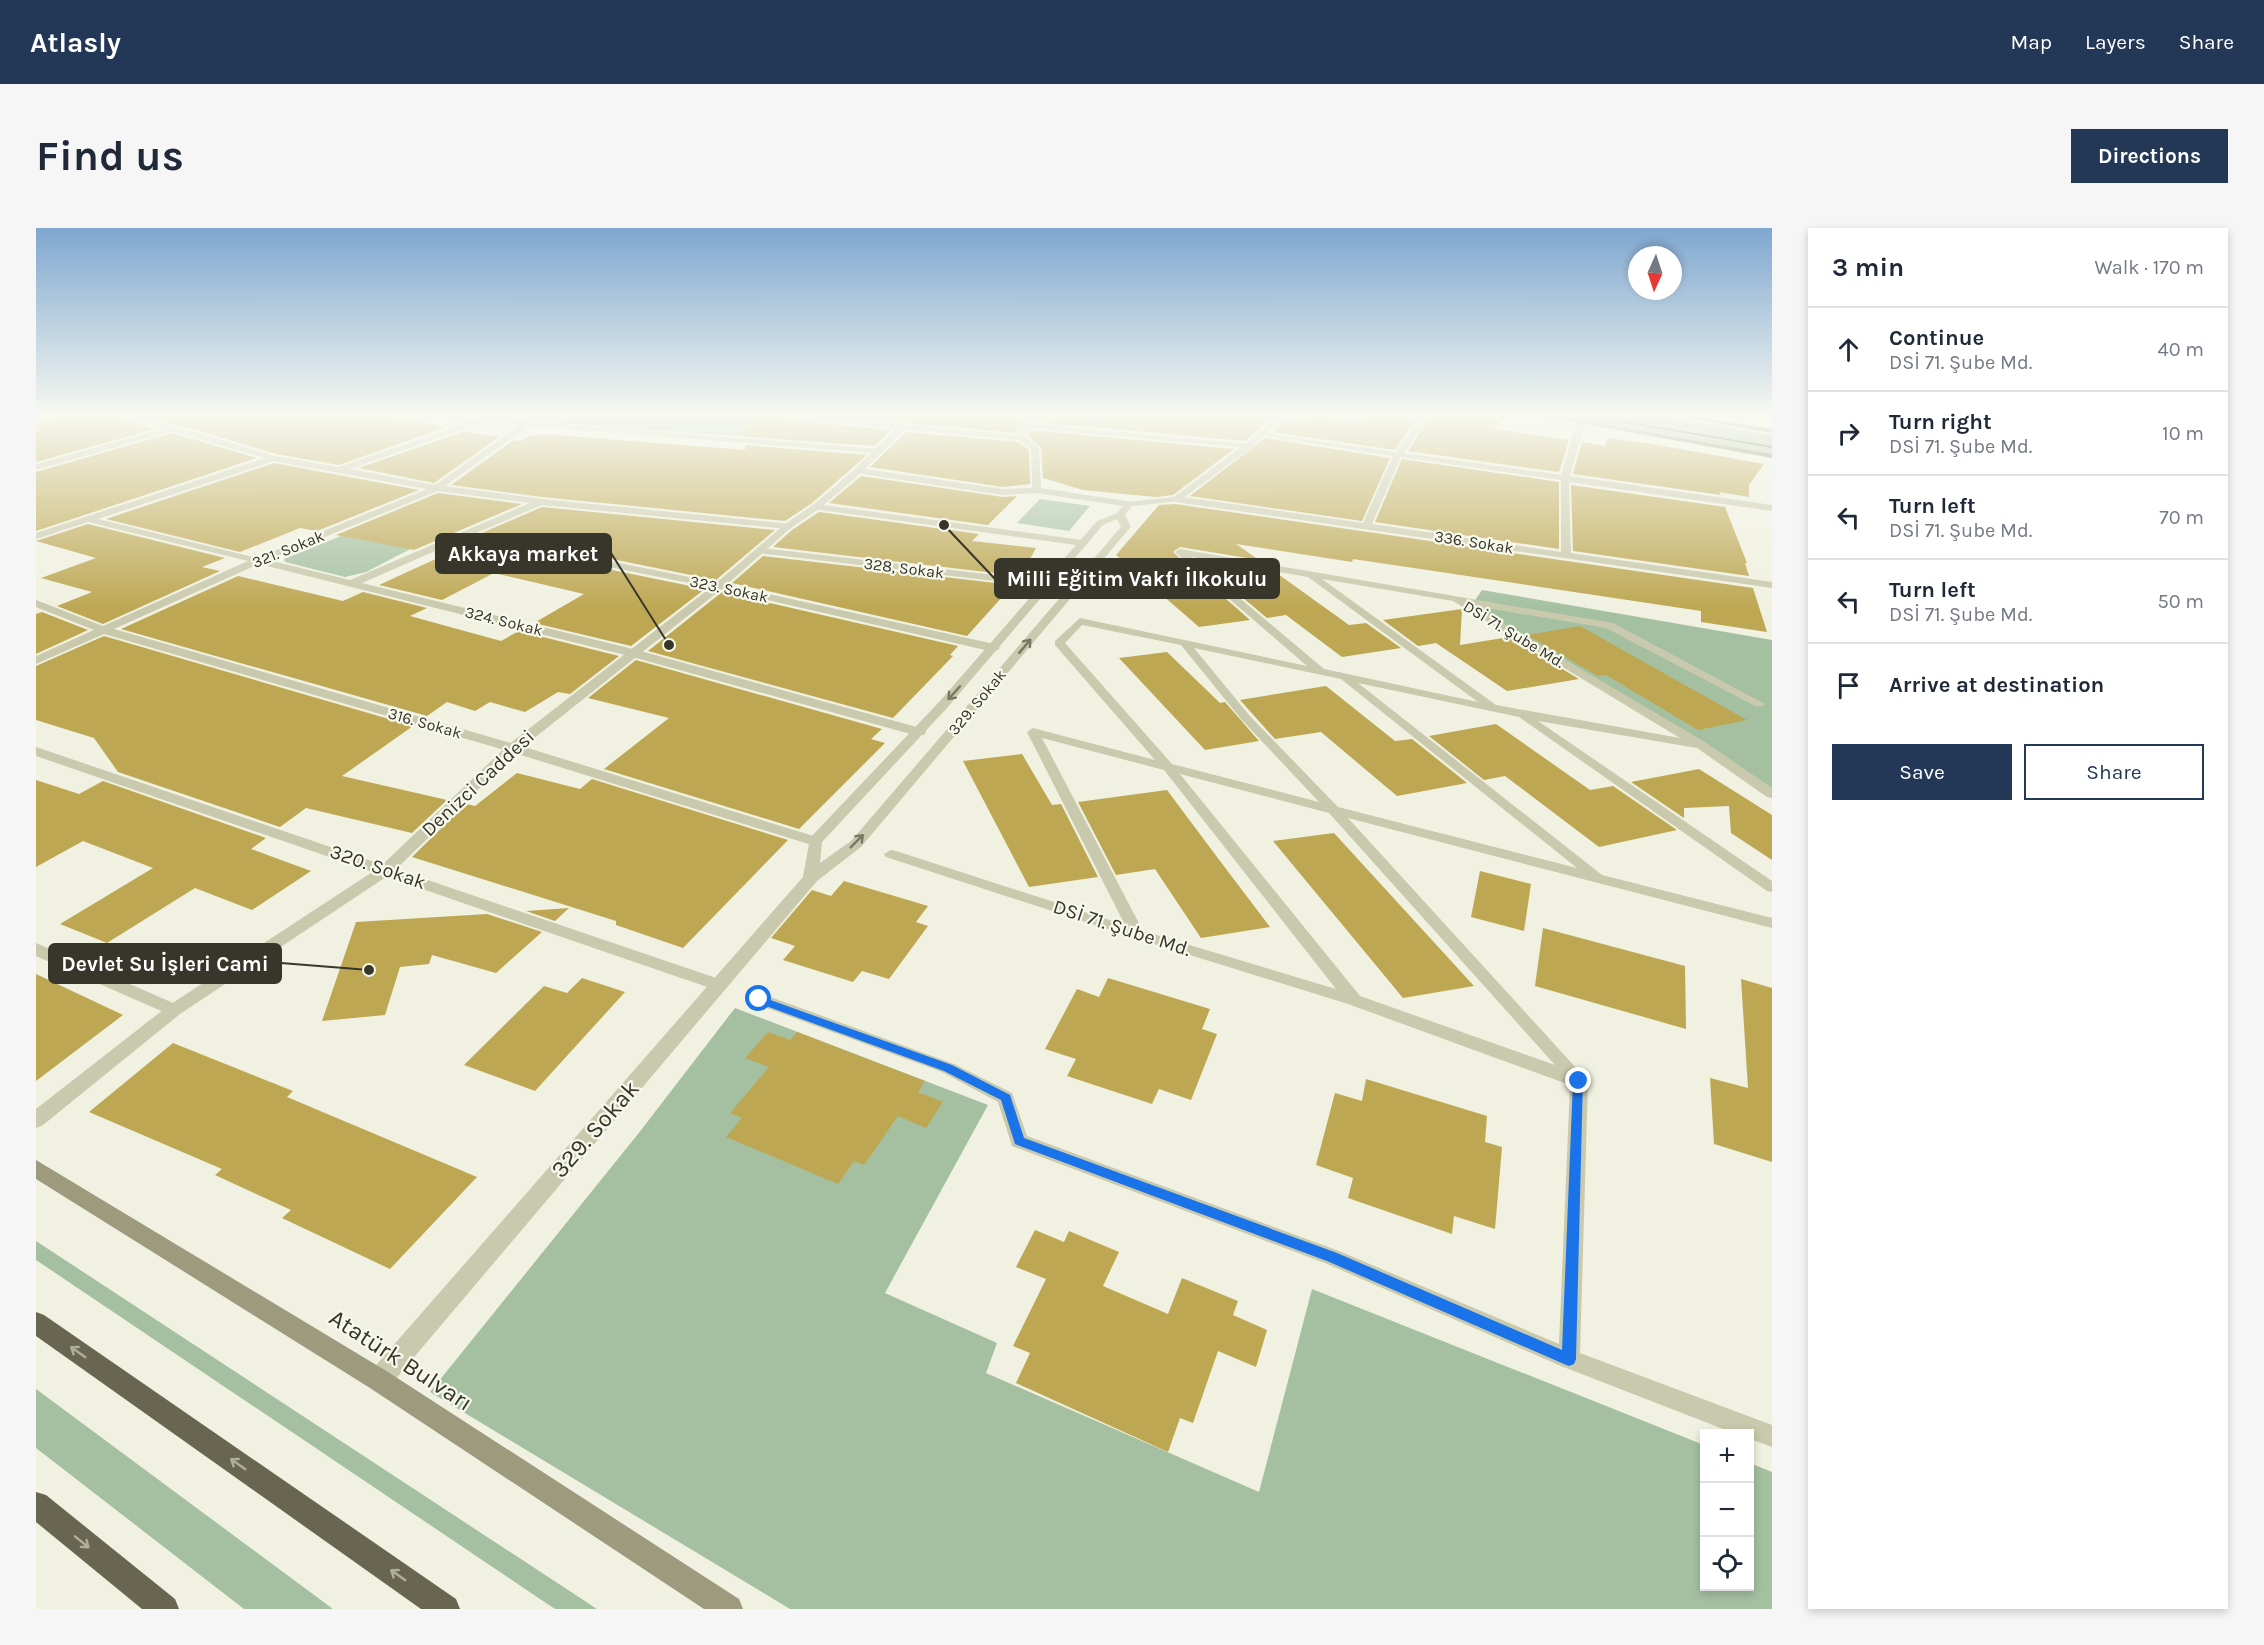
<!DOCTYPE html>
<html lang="en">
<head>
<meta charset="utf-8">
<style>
	:root { --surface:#fff; --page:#f6f6f7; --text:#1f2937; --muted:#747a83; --line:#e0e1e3; --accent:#233756 }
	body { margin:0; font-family:Karla,sans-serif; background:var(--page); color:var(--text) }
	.controls { position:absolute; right:18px; bottom:18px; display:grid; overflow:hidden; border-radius:0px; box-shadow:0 3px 9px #0003 }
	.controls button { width:54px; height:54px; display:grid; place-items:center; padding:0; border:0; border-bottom:2px solid var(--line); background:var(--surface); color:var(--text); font:30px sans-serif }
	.compass { position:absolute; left:1592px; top:18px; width:54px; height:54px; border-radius:50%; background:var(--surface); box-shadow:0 3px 9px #0003; rotate:183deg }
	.stop { position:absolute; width:18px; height:18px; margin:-14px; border:4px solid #1a73e8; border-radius:50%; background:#fff }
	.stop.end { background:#1a73e8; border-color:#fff; box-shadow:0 2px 6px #0008 }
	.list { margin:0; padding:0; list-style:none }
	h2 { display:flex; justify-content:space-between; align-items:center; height:78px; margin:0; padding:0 24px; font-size:26px }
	h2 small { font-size:20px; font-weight:400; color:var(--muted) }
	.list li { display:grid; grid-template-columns:39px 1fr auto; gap:18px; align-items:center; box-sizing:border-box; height:84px; padding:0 24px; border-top:2px solid var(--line) }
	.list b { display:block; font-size:22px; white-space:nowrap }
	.list p { margin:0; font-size:20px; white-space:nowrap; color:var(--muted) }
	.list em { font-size:20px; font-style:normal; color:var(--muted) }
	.actions { display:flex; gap:12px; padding:18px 24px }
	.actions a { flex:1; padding:14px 0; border:2px solid var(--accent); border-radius:0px; text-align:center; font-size:21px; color:var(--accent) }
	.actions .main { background:var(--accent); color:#fff }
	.icon { flex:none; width:33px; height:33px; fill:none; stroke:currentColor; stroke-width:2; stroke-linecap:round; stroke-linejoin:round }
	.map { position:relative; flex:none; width:1736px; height:1381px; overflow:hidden; border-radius:0px }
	header { display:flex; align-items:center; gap:36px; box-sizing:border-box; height:84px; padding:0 30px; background:var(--accent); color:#fff }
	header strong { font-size:28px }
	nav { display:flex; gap:33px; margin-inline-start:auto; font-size:21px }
	.intro { display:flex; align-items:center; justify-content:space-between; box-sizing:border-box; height:144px; padding:0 36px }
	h1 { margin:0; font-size:42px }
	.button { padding:15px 27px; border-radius:0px; background:var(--accent); color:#fff; font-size:21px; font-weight:700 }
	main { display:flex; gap:36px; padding:0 36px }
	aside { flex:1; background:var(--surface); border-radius:0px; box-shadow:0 3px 9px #0003 }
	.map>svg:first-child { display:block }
	.green { fill:#a5c0a1 }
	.building { fill:#bda753 }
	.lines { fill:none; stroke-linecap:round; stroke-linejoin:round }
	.service { fill:#c9c9ad; fill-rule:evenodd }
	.minor { fill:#c9c9ad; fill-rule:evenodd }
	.tertiary { fill:#c9c9ad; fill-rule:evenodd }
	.secondary { fill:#9d9a7e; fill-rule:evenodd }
	.primary { fill:#78755d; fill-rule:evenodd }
	.trunk { fill:#686550; fill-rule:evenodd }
	.tram { stroke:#38362b; stroke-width:1.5 }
	.oneway { stroke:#797866 }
	.oneway2 { stroke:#b0af9e }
	.route { fill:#1a73e8 }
	.labels { text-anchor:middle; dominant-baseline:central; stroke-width:4.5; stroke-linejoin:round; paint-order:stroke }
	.far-street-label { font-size:16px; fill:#38362b; stroke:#f8f9ed }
	.street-label { font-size:20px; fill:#38362b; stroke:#f8f9ed }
	.near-street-label { font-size:24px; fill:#38362b; stroke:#f8f9ed }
	.leader { fill:none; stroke:#38362b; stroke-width:2 }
	.callout-dot { fill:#38362b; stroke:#f8f9ed; stroke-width:2 }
	.callout { fill:#38362b; stroke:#38362b; stroke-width:2 }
	.callout-label { font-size:21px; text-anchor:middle; font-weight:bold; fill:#fff }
</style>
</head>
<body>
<header>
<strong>Atlasly</strong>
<nav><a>Map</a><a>Layers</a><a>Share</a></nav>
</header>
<div class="intro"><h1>Find us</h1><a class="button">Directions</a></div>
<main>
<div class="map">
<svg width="1736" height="1381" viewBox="0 0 1736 1381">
	<rect width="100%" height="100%" fill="#f0f1e0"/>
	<!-- green -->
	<path class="green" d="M 497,188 L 691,188 L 839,202 L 822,217 L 496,193 L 493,190 Z
		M 1520,188 L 1623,188 L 1736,207 L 1736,226 Z
		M 404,268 L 465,274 L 330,344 L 309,349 L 249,334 L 248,331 Z
		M 1004,271 L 1054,278 L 1033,303 L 981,295 Z
		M 1446,362 L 1736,412 L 1736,565 L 1434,380 Z
		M 699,780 L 952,877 L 849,1065 L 961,1115 L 950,1145 L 1223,1264 L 1276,1061 L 1668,1217 L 1668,1358 L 1714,1358 L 1714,1235 L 1736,1244 L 1736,1381 L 754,1381 L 394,1164 L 602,906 Z
		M 0,1013 L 561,1381 L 519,1381 L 0,1032 Z
		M 0,1161 L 297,1381 L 208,1381 L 0,1220 Z"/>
	<!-- building -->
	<path class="building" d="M 20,188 L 78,188 L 119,201 L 0,234 L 0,195 L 17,192 Z
		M 102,188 L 348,188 L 411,199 L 303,237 L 240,226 L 157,201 Z
		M 711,188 L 745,188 L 751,192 L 855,202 L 839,218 L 710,208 Z
		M 796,188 L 1215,188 L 1237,190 L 1209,213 L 988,193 L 982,197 L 980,205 Z
		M 1275,188 L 1322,195 L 1334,188 L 1382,188 L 1359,222 L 1236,204 L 1250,191 L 1269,193 Z
		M 1395,188 L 1470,188 L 1458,201 L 1533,212 L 1523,244 L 1372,223 Z
		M 993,202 L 1198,221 L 1137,267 L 1120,269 L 1067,264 L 1047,262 L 1007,250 L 1005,220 L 992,208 Z
		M 429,203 L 463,209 L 398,255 L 323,240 Z
		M 870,204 L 982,214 L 993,222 L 994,256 L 967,259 L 834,239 Z
		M 136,205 L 221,230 L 0,303 L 0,244 Z
		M 506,206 L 709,222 L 709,217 L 831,227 L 776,275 L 749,293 L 506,269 L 415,257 L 478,212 L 485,213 L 493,208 Z
		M 1229,210 L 1354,230 L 1326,293 L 1154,268 Z
		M 1572,210 L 1616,216 L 1728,236 L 1713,257 L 1713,269 L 1683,264 L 1685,267 L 1537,246 L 1546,214 L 1569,218 Z
		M 1366,231 L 1523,254 L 1523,321 L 1339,294 Z
		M 238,235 L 383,262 L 281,303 L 264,300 L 204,324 L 70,291 Z
		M 825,248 L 967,269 L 981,268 L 952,297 L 793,275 Z
		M 1535,257 L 1689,279 L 1711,335 L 1709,335 L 1713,348 L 1537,323 Z
		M 402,265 L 486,276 L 378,322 L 300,307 Z
		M 1139,276 L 1717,360 L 1731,404 L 1665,394 L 1665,383 L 1317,331 L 1316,334 L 1200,316 L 1223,332 L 1144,319 L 1137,324 L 1214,392 L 1163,399 L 1080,327 L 1123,277 Z
		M 506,279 L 739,302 L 680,352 L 446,305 Z
		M 783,284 L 943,306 L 936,313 L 1000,320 L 985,348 L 737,319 L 756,302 Z
		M 52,296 L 189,330 L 166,339 L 184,343 L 67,396 L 21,378 L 56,364 L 5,350 L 60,330 L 0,313 Z
		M 429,312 L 669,361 L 595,418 L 498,395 L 548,366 L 458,345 L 406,372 L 343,357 L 406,328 L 398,326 Z
		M 727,328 L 977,357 L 931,408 L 696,355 Z
		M 1163,333 L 1242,346 L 1313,397 L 1330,395 L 1365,420 L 1306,429 L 1250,387 L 1231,390 Z
		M 202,348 L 307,373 L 327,364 L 391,380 L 374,388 L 465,413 L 483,403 L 583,428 L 534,466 L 522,464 L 489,484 L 454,474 L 439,483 L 411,474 L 391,488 L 85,401 Z
		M 686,364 L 922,418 L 914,427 L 917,428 L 857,490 L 612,423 Z
		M 1426,381 L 1424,417 L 1473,409 L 1543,451 L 1471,463 L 1400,415 L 1382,418 L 1347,392 Z
		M 6,384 L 52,402 L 0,426 L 0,386 Z
		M 1544,398 L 1711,492 L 1662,502 L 1570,447 L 1562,448 L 1491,407 Z
		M 68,408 L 377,498 L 306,548 L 411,572 L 376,605 L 270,580 L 244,599 L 82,544 L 58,510 L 0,492 L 0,438 Z
		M 1131,424 L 1184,475 L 1189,474 L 1223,513 L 1169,522 L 1083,430 Z
		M 600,432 L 846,501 L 835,511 L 849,515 L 763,601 L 568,541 L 633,490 L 552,470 Z
		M 1290,458 L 1359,513 L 1376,511 L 1431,555 L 1361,568 L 1285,504 L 1239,511 L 1204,472 Z
		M 1460,496 L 1554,562 L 1577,558 L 1641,602 L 1563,619 L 1469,548 L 1448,552 L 1393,508 Z
		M 986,526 L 1016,577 L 1025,576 L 1062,649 L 993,659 L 927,533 Z
		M 1663,541 L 1736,587 L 1736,632 L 1695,605 L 1693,578 L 1648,580 L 1648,590 L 1595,554 Z
		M 481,545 L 544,561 L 556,551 L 752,612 L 647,720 L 580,697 L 580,693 L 376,629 L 430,576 L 439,578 Z
		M 0,552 L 43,566 L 67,553 L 230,610 L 215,621 L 275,643 L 216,682 L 159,660 L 71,715 L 24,696 L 117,640 L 47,613 L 0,639 Z
		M 1131,562 L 1181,629 L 1234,699 L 1165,710 L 1119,641 L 1080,647 L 1042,574 Z
		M 1298,605 L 1438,758 L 1367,770 L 1237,613 Z
		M 1444,643 L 1495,656 L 1488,703 L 1435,689 Z
		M 808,653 L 892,678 L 880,694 L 892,698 L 853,751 L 826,743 L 817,754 L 747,732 L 759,718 L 735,710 L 776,662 L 795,668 Z
		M 533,680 L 519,693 L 490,683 Z
		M 451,686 L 506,704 L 460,745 L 396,727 L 393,736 L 364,739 L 349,787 L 286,793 L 320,694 Z
		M 1507,700 L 1649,738 L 1650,801 L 1499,758 Z
		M 0,746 L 87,787 L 0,853 Z
		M 546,750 L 589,764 L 499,863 L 428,837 L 508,758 L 531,765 Z
		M 1072,750 L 1174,781 L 1166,801 L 1181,806 L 1155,872 L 1123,861 L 1116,876 L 1031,848 L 1040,831 L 1009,821 L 1041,761 L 1063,769 Z
		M 1705,751 L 1736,760 L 1736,934 L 1678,916 L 1674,850 L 1712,860 Z
		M 732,804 L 754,812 L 761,804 L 889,853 L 882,864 L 907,874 L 890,900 L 862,888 L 828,937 L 818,933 L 802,956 L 690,909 L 706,890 L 694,885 L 733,839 L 709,830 Z
		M 137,815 L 257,863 L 251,869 L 441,949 L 354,1041 L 246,990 L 255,982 L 179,947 L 186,941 L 53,884 Z
		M 1330,851 L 1451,888 L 1449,914 L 1466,919 L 1459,1001 L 1418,988 L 1416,1006 L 1312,970 L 1317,950 L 1280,937 L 1299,865 L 1326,873 Z
		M 999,1002 L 1028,1014 L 1033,1003 L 1083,1024 L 1067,1058 L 1132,1086 L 1146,1050 L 1202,1073 L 1197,1087 L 1231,1102 L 1220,1139 L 1182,1123 L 1157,1195 L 1144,1190 L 1132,1224 L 980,1155 L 994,1125 L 977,1118 L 1010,1051 L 980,1039 Z"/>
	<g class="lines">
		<!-- service -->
		<path class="service" d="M 1144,321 L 1577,395 L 1729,476 L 1727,478 L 1719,478 L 1570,400 L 1438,378 L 1669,514 L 1736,560 L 1736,570 L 1731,569 L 1661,520 L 1502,493 L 1736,653 L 1736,664 L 1731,663 L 1483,489 L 1322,455 L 1566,647 L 1736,690 L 1736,700 L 1312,590 L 1552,853 L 1544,1125 L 1736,1197 L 1736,1219 L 1714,1211 L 1714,1206 L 1700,1206 L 1525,1138 L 1289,1035 L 976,918 L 962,874 L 906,844 L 717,775 L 715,771 L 717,767 L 729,767 L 918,836 L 976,865 L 991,908 L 1303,1023 L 1523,1116 L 1534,857 L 1312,776 L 1096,709 L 850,629 L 848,626 L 855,622 L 860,623 L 1089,697 L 991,504 L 997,500 L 1119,532 L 1019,417 L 1019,413 L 1044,390 L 1271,438 L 1141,326 L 1139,324 ZM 1155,329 L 1272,349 L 1442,474 L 1288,441 ZM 1286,351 L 1417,373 L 1644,510 L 1460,477 ZM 1046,397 L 1145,417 L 1205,491 L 1283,574 L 1136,536 L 1029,415 ZM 1158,420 L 1305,451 L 1541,640 L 1302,579 L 1213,487 ZM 1006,510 L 1128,542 L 1300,761 L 1107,703 ZM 1144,546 L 1293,585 L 1519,837 L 1324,768 Z"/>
		<!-- minor -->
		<path class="minor" d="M 18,188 L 17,190 L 0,193 L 0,189 Z
			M 80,188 L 93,188 L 156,203 L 239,228 L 303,239 L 428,196 L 391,188 L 437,193 L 471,188 L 471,191 L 467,191 L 494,192 L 498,194 L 843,221 L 843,225 L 840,225 L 493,198 L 409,258 L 506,271 L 755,296 L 757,298 L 752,301 L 506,277 L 438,306 L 683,355 L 958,416 L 964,420 L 958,424 L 683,361 L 429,310 L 326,355 L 601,422 L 888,501 L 890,504 L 888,507 L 878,507 L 593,428 L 223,336 L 78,401 L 482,517 L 784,610 L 787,613 L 779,618 L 472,523 L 68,406 L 0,436 L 0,428 L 58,402 L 0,379 L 0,372 L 67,398 L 212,333 L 52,294 L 0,311 L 0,305 L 229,230 L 136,203 L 0,242 L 0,236 L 127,201 ZM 454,194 L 484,197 L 399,257 L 314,241 L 439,197 ZM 238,233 L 391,261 L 221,330 L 62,291 ZM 402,263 L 494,275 L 314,352 L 232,332 Z
			M 747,188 L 773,188 L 982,207 L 984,197 L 988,195 L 1212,216 L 1216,218 L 1212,220 L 991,200 L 989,209 L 1003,220 L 1005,260 L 1096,274 L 1098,276 L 1093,279 L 1001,265 L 967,267 L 819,245 L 819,241 L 822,240 L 967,261 L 996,260 L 995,221 L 983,212 L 751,190 Z
			M 1385,188 L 1393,188 L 1368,225 L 1525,247 L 1541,194 L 1545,192 L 1549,194 L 1534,248 L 1736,277 L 1736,283 L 1533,254 L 1535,325 L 1736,354 L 1736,360 L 1140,274 L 1135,271 L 1140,268 L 1327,295 L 1357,228 L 1222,207 L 1226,205 L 1360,224 ZM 1365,229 L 1525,252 L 1525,324 L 1336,296 Z
			M 780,276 L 1047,312 L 1052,315 L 1047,318 L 777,281 L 775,279 Z
			M 725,320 L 1010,353 L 1015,356 L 1010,359 L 721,325 L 721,321 Z
			M 0,519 L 689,753 L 692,757 L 689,761 L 677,761 L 0,528 Z
			M 0,715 L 144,778 L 147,782 L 144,786 L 138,788 L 132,786 L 0,728 Z"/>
		<!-- tertiary -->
		<path class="tertiary" d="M 1243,188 L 1251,188 L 1215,220 L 1143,273 L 1096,278 L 1089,287 L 1095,299 L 1093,301 L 825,619 L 781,653 L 352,1160 L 343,1164 L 334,1160 L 331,1152 L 334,1144 L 767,649 L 774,610 L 903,474 L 1061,293 L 1081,285 L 1090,274 L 1138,269 L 1209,216 ZM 1081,291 L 1085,299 L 815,613 L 784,635 L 786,614 L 911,480 L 1067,297 Z
			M 865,196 L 872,198 L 825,245 L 783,281 L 755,300 L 687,360 L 482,523 L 356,645 L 144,786 L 7,897 L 0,900 L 0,881 L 132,778 L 344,639 L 472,517 L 679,356 L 749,296 L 777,277 L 819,241 Z"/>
		<!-- secondary -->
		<path class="secondary" d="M 0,932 L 352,1144 L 703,1371 L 707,1381 L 668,1381 L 334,1160 L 0,951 Z"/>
		<!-- primary -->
		<path class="primary" d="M 1505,188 L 1521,188 L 1736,226 L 1736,230 Z
			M 1639,188 L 1656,188 L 1736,201 L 1736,205 Z"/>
		<!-- trunk -->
		<path class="trunk" d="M 0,1084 L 8,1087 L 420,1371 L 424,1381 L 385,1381 L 0,1108 Z
			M 0,1264 L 10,1267 L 139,1371 L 143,1381 L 106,1381 L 0,1294 Z"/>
		<!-- tram -->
		<path class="tram" d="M 1553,188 L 1736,219"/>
	</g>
	<!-- one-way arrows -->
	<defs><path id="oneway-shaft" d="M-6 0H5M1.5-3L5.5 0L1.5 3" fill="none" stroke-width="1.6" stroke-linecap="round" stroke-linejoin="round" transform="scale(1.5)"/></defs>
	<g class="oneway">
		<use href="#oneway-shaft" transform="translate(989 418) rotate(-50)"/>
		<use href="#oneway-shaft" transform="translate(918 465) rotate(132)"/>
		<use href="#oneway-shaft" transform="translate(821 613) rotate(-45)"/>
	</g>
	<g class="oneway2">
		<use href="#oneway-shaft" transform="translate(42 1124) rotate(-145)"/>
		<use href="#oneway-shaft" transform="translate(202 1236) rotate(-145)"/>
		<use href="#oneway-shaft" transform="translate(46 1314) rotate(39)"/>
		<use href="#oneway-shaft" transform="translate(362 1347) rotate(-145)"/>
	</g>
	<!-- sky -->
	<linearGradient id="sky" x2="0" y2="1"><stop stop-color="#7fa7d0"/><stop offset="0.49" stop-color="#f8f9f1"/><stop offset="1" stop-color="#f8f9f1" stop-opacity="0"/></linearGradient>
	<rect width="1736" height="381" fill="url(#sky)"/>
	<!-- route -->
	<path class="route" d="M 723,768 L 916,837 L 974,867 L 988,910 L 1301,1025 L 1526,1122 L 1537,853 L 1539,850 L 1547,850 L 1540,1131 L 1538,1136 L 1533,1138 L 1528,1136 L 1291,1033 L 979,916 L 965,872 L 908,843 L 719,774 L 719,769 Z"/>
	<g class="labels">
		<!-- far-street labels -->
		<g class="far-street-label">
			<text transform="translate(1438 314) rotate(9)">336. Sokak</text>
			<text transform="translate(252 321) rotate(-22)">321. Sokak</text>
			<text transform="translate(868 340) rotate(7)">328, Sokak</text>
			<text transform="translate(693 361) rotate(12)">323. Sokak</text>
			<text transform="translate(468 393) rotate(14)">324. Sokak</text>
			<text transform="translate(1478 406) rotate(31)">DSİ 71. Şube Md.</text>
			<text transform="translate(941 474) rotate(-50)">329. Sokak</text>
			<text transform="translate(389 495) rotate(16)">316. Sokak</text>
		</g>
		<!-- street labels -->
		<g class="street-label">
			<text transform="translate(442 555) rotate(-43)">Denizci Caddesi</text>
			<text transform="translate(342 639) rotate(19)">320. Sokak</text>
			<text transform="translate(1086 700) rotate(18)">DSİ 71. Şube Md.</text>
		</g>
		<!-- near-street labels -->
		<g class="near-street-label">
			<text transform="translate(559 901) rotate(-49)">329. Sokak</text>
			<text transform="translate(365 1132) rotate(33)">Atatürk Bulvarı</text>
		</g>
	</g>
	<!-- callouts -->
	<path class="leader" d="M633 417L575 325M908 297L959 351M333 742L245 735"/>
	<g class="callout-dot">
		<circle cx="633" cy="417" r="6"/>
		<circle cx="908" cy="297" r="6"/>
		<circle cx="333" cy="742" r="6"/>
	</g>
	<g class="callout">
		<rect x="400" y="306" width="175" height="39" rx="6"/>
		<rect x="959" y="331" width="284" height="39" rx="6"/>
		<rect x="13" y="716" width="232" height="39" rx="6"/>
	</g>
	<g class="callout-label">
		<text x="487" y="333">Akkaya market</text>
		<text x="1101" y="358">Milli Eğitim Vakfı İlkokulu</text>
		<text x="129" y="743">Devlet Su İşleri Cami</text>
	</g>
</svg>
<div class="controls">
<button>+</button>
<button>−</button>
<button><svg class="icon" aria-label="locate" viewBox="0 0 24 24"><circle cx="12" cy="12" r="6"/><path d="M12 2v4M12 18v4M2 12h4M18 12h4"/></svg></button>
</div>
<svg class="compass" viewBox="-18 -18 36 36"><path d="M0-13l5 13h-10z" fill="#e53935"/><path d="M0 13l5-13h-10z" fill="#747a83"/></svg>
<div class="stop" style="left:723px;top:771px"></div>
<div class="stop end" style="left:1543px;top:853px"></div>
</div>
<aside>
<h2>3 min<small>Walk · 170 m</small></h2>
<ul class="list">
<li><svg class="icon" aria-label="ahead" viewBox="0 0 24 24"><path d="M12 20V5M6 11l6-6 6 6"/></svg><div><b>Continue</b><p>DSİ 71. Şube Md.</p></div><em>40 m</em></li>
<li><svg class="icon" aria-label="right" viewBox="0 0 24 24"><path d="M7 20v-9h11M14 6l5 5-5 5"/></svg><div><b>Turn right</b><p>DSİ 71. Şube Md.</p></div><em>10 m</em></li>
<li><svg class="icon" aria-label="left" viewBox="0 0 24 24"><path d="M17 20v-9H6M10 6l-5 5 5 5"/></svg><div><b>Turn left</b><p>DSİ 71. Şube Md.</p></div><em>70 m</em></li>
<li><svg class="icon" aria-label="left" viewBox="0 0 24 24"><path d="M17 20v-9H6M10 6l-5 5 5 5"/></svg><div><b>Turn left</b><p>DSİ 71. Şube Md.</p></div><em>50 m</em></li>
<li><svg class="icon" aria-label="arrive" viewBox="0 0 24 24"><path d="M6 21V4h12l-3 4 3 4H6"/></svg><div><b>Arrive at destination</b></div></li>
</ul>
<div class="actions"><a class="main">Save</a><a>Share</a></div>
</aside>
</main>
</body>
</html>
